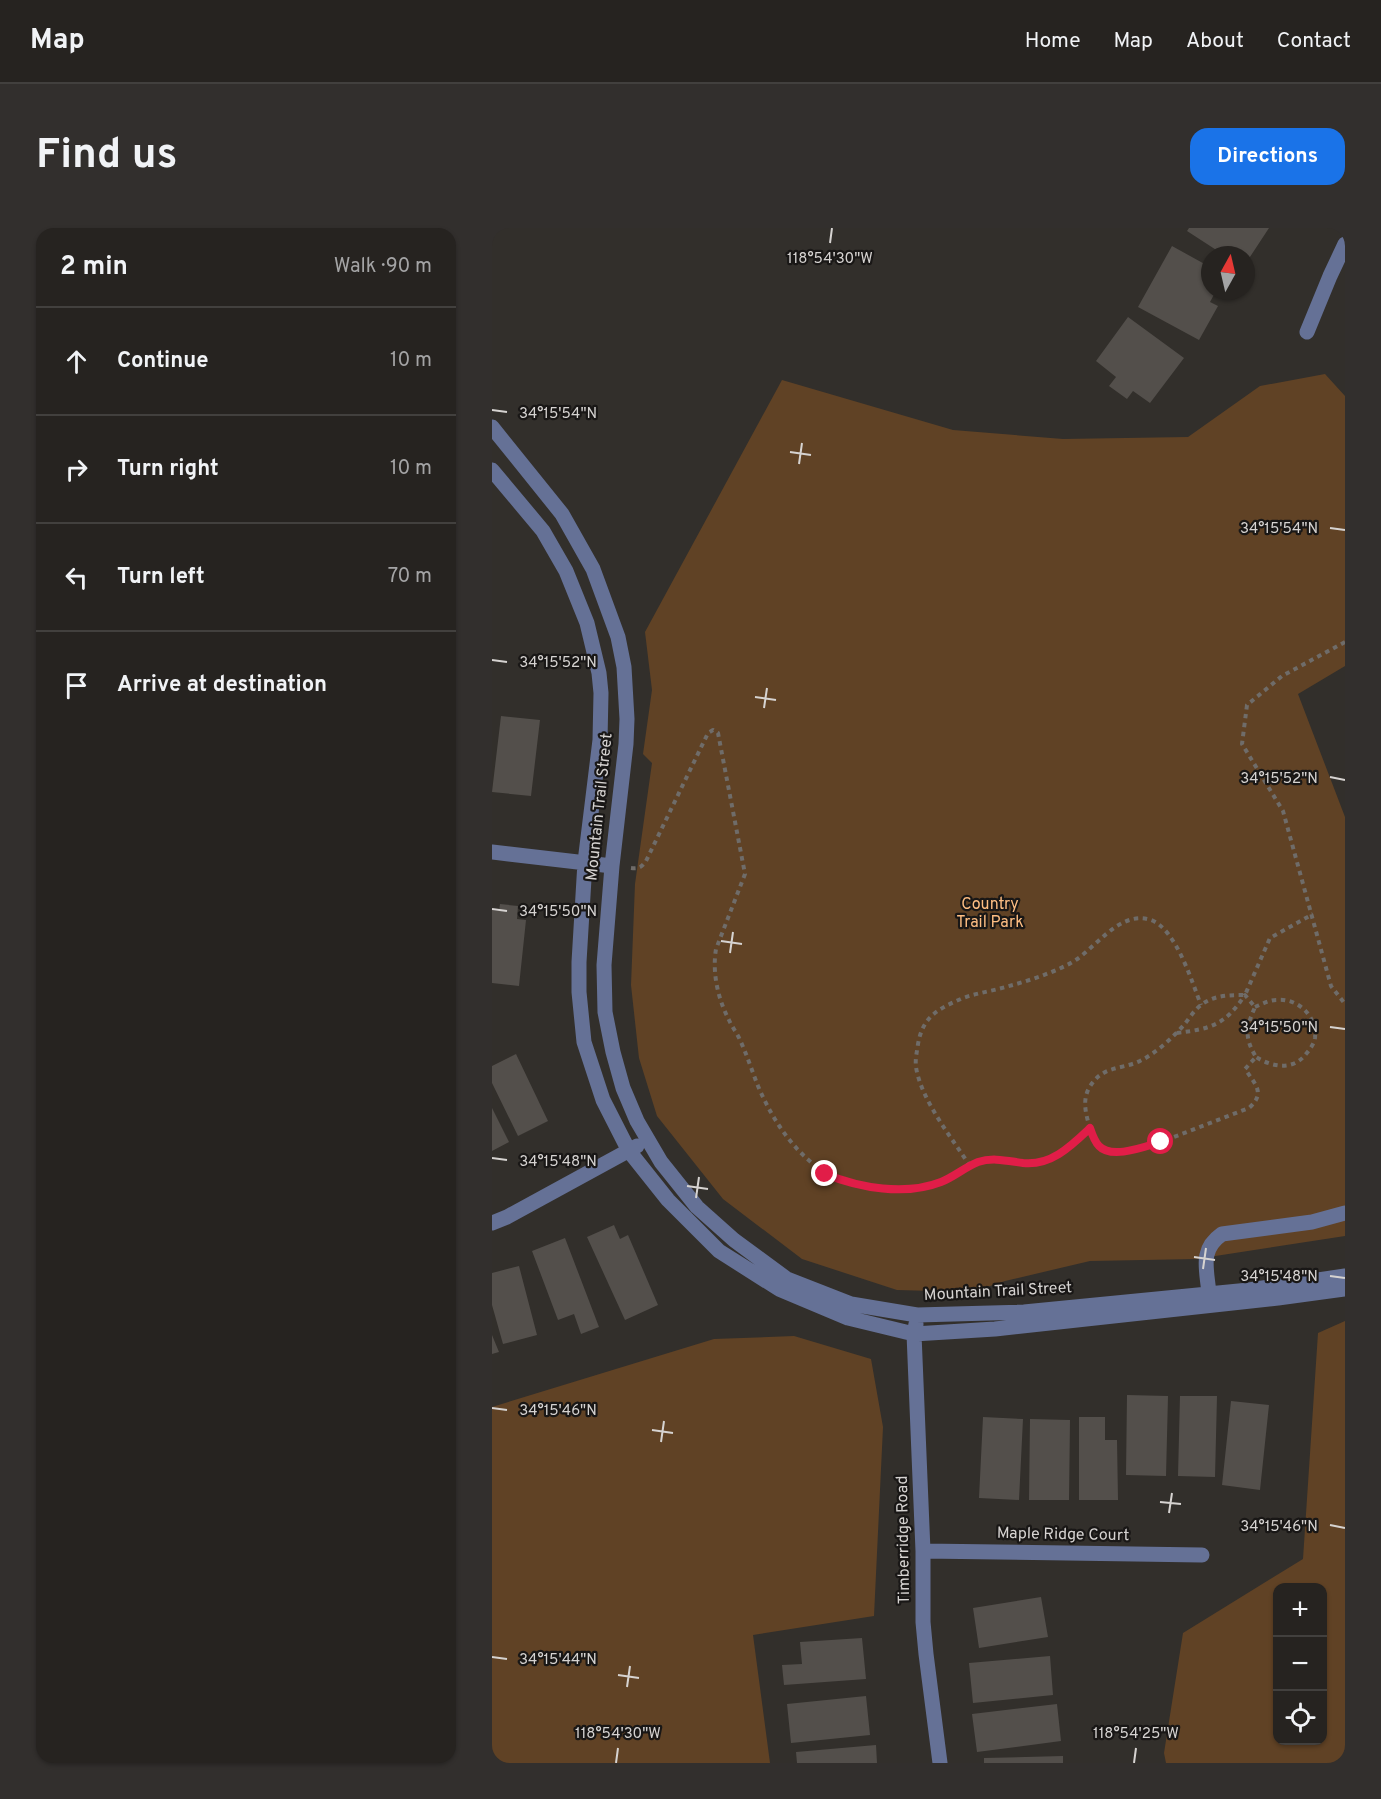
<!DOCTYPE html>
<html lang="en">
<head>
<meta charset="utf-8">
<style>
	:root { --surface:#262320; --page:#322f2d; --text:#f1f3f6; --muted:#a4a4a5; --line:#42403e; --accent:#1a73e8 }
	body { margin:0; font-family:Overpass,sans-serif; background:var(--page); color:var(--text) }
	.controls { position:absolute; right:18px; bottom:18px; display:grid; overflow:hidden; border-radius:12px; box-shadow:0 2px 4px #0004 }
	.controls button { width:54px; height:54px; display:grid; place-items:center; padding:0; border:0; border-bottom:2px solid var(--line); background:var(--surface); color:var(--text); font:30px sans-serif }
	.compass { position:absolute; left:709px; top:18px; width:54px; height:54px; border-radius:50%; background:var(--surface); box-shadow:0 2px 4px #0004; rotate:8deg }
	.stop { position:absolute; width:18px; height:18px; margin:-14px; border:4px solid #e11d48; border-radius:50%; background:#fff }
	.stop.end { background:#e11d48; border-color:#fff; box-shadow:0 2px 6px #0008 }
	.list { margin:0; padding:0; list-style:none }
	h2 { display:flex; justify-content:space-between; align-items:center; height:78px; margin:0; padding:0 24px; font-size:26px }
	h2 small { font-size:20px; font-weight:400; color:var(--muted) }
	.list li { display:grid; grid-template-columns:39px 1fr auto; gap:18px; align-items:center; box-sizing:border-box; height:108px; padding:0 24px; border-top:2px solid var(--line) }
	.list b { display:block; font-size:22px; white-space:nowrap }
	.list em { font-size:20px; font-style:normal; color:var(--muted) }
	.icon { flex:none; width:33px; height:33px; fill:none; stroke:currentColor; stroke-width:2; stroke-linecap:round; stroke-linejoin:round }
	.map { position:relative; flex:none; width:853px; height:1535px; overflow:hidden; border-radius:18px }
	header { display:flex; align-items:center; gap:36px; box-sizing:border-box; height:84px; padding:0 30px; background:var(--surface); border-bottom:2px solid var(--line) }
	header strong { font-size:28px }
	nav { display:flex; gap:33px; margin-inline-start:auto; font-size:21px }
	.intro { display:flex; align-items:center; justify-content:space-between; box-sizing:border-box; height:144px; padding:0 36px }
	h1 { margin:0; font-size:42px }
	.button { padding:15px 27px; border-radius:18px; background:var(--accent); color:#fff; font-size:21px; font-weight:700 }
	main { display:flex; gap:36px; padding:0 36px }
	aside { flex:1; background:var(--surface); border-radius:18px; box-shadow:0 2px 4px #0004 }
	.map>svg:first-child { display:block }
	.green { fill:#604225; fill-rule:evenodd }
	.building { fill:#534f4b }
	.lines { fill:none; stroke-linecap:round; stroke-linejoin:round }
	.path { stroke:#6f6c69; stroke-width:4; stroke-dasharray:4.5 4.5; stroke-linecap:butt }
	.minor { stroke:#657196; stroke-width:15 }
	.route { stroke:#e11d48; stroke-width:8 }
	.ticks { fill:none; stroke:#d6d3d1; stroke-width:2 }
	.labels { text-anchor:middle; dominant-baseline:central; stroke-width:4.5; stroke-linejoin:round; paint-order:stroke }
	.street-label { font-size:16px; fill:#d6d3d1; stroke:#191716 }
	.park-label { font-size:16px; fill:#febe83; stroke:#191716 }
	.ticks-label { font-size:15px; text-anchor:middle; fill:#d6d3d1; stroke:#191716; stroke-width:4.5; stroke-linejoin:round; paint-order:stroke }
</style>
</head>
<body>
<header>
<strong>Map</strong>
<nav><a>Home</a><a>Map</a><a>About</a><a>Contact</a></nav>
</header>
<div class="intro"><h1>Find us</h1><a class="button">Directions</a></div>
<main>
<aside>
<h2>2 min<small>Walk · 90 m</small></h2>
<ul class="list">
<li><svg class="icon" aria-label="ahead" viewBox="0 0 24 24"><path d="M12 20V5M6 11l6-6 6 6"/></svg><div><b>Continue</b></div><em>10 m</em></li>
<li><svg class="icon" aria-label="right" viewBox="0 0 24 24"><path d="M7 20v-9h11M14 6l5 5-5 5"/></svg><div><b>Turn right</b></div><em>10 m</em></li>
<li><svg class="icon" aria-label="left" viewBox="0 0 24 24"><path d="M17 20v-9H6M10 6l-5 5 5 5"/></svg><div><b>Turn left</b></div><em>70 m</em></li>
<li><svg class="icon" aria-label="arrive" viewBox="0 0 24 24"><path d="M6 21V4h12l-3 4 3 4H6"/></svg><div><b>Arrive at destination</b></div></li>
</ul>
</aside>
<div class="map">
<svg width="853" height="1535" viewBox="0 0 853 1535">
	<rect width="100%" height="100%" fill="#322f2b"/>
	<!-- green -->
	<path class="green" d="M 833,146 L 853,168 L 853,438 L 806,466 L 853,589 L 853,1008 L 704,1031 L 598,1033 L 513,1053 L 480,1064 L 405,1062 L 310,1031 L 231,971 L 165,888 L 147,830 L 139,757 L 143,656 L 160,535 L 151,526 L 160,462 L 153,404 L 290,152 L 461,202 L 571,211 L 696,209 L 768,158 Z
		M 853,1093 L 853,1535 L 674,1535 L 672,1525 L 691,1405 L 811,1331 L 826,1105 ZM 786,1360 L 830,1360 L 830,1512 L 786,1512 Z
		M 302,1108 L 379,1131 L 391,1199 L 382,1388 L 261,1407 L 278,1535 L 0,1535 L 0,1179 L 222,1111 Z"/>
	<!-- building -->
	<path class="building" d="M 697,0 L 777,0 L 754,35 L 754,27 L 732,27 L 695,3 Z
		M 680,18 L 718,39 L 718,63 L 724,63 L 718,74 L 726,78 L 707,112 L 646,79 Z
		M 636,89 L 692,130 L 658,175 L 641,163 L 635,171 L 617,158 L 624,149 L 604,133 Z
		M 9,488 L 48,492 L 39,568 L 0,564 Z
		M 8,676 L 26,678 L 25,691 L 34,692 L 27,758 L 0,755 L 0,682 L 7,683 Z
		M 24,826 L 56,893 L 26,908 L 0,855 L 0,838 Z
		M 0,880 L 17,914 L 0,923 Z
		M 122,997 L 128,1011 L 136,1007 L 166,1077 L 133,1092 L 95,1009 Z
		M 73,1010 L 107,1099 L 89,1106 L 82,1086 L 66,1092 L 40,1023 Z
		M 27,1038 L 45,1107 L 11,1116 L 0,1077 L 0,1045 Z
		M 0,1107 L 7,1124 L 0,1126 Z
		M 635,1167 L 676,1168 L 674,1248 L 634,1247 Z
		M 688,1168 L 725,1168 L 723,1249 L 686,1248 Z
		M 739,1173 L 777,1177 L 768,1262 L 730,1257 Z
		M 491,1189 L 531,1191 L 527,1272 L 487,1270 Z
		M 587,1189 L 613,1189 L 613,1212 L 625,1212 L 626,1272 L 587,1272 Z
		M 538,1191 L 578,1192 L 577,1272 L 537,1272 Z
		M 549,1369 L 556,1409 L 487,1420 L 481,1380 Z
		M 370,1410 L 374,1451 L 292,1457 L 290,1437 L 310,1436 L 308,1414 Z
		M 558,1428 L 561,1467 L 481,1475 L 477,1435 Z
		M 374,1468 L 378,1507 L 299,1515 L 295,1476 Z
		M 565,1476 L 569,1513 L 485,1524 L 480,1486 Z
		M 384,1517 L 385,1535 L 305,1535 L 304,1524 Z
		M 571,1528 L 571,1535 L 492,1535 L 492,1530 Z"/>
	<g class="lines">
		<!-- path -->
		<path class="path" d="M 853,414 L 790,448 L 755,477 L 750,516 L 791,583 L 839,758 L 853,776
			M 139,640 C 147,641 150,639 154,633 L 216,505 L 221,502 L 226,505 L 253,646 L 224,721 C 220,745 226,771 237,792 C 240,799 245,805 248,812 C 255,827 260,843 266,858 C 286,905 321,952 374,959 C 396,962 431,962 451,953 C 464,948 476,936 491,933 C 505,930 517,933 532,935 C 559,937 579,918 598,900 C 594,887 590,873 597,860 C 610,837 629,842 648,833 C 664,825 679,811 691,798 C 697,791 702,782 709,777 C 722,767 738,767 753,767 L 778,710 L 821,686
			M 763,779 C 770,776 777,772 785,772 C 806,770 825,788 823,810 C 822,816 818,821 814,826 C 801,843 780,839 764,829
			M 598,900 L 607,918 L 619,924 L 634,924 L 669,914 L 757,880 C 774,865 763,856 753,841 L 764,829 C 752,809 754,800 763,779 L 753,767 C 733,797 719,801 684,805
			M 478,938 C 460,910 429,872 424,839 C 423,831 425,824 426,816 C 431,788 446,781 471,770 C 482,766 494,764 506,761 C 529,755 553,748 575,737 C 602,725 625,681 659,692 C 684,701 700,754 709,777"/>
		<!-- minor -->
		<path class="minor" d="M 815,104 L 838,48 L 853,16
			M 0,199 L 70,286 L 101,341 L 126,409 L 132,439 L 135,491 L 134,516 L 120,638 L 112,737 L 113,784 L 121,824 L 131,860 L 145,893 L 169,934 L 205,979 L 242,1012 L 295,1051 L 359,1076 L 425,1087 L 532,1084 L 757,1062 L 853,1048
			M 0,242 L 51,303 L 74,343 L 95,395 L 107,445 L 109,465 L 108,512 L 93,634 L 87,734 L 87,764 L 92,814 L 111,872 L 137,923 L 176,972 L 227,1023 L 287,1061 L 356,1090 L 422,1106 L 503,1101 L 786,1070 L 853,1061
			M 0,624 L 120,638
			M 0,995 L 15,989 L 145,918
			M 717,1066 C 715,1041 707,1022 730,1006 L 820,994 L 853,985
			M 424,1096 L 422,1106 L 431,1323 L 431,1394 L 434,1426 L 448,1535
			M 431,1323 L 710,1327"/>
	</g>
	<g class="lines">
		<!-- route -->
		<path class="route" d="M 333,946 C 368,960 413,968 449,954 C 462,949 473,939 486,934 C 501,929 516,933 531,935 C 559,938 579,918 598,900 C 600,906 603,914 607,918 C 620,932 654,918 669,914"/>
	</g>
	<!-- ticks -->
	<path class="ticks" d="M 338,15 L 340,0M 0,182 L 15,184M 298,224 L 319,227M 307,236 L 310,215M 838,300 L 853,302M 0,432 L 15,434M 263,469 L 284,472M 272,480 L 275,460M 838,549 L 853,552M 0,681 L 15,683M 229,713 L 250,716M 238,725 L 241,704M 838,799 L 853,801M 0,930 L 15,932M 195,958 L 216,961M 204,970 L 207,949M 702,1029 L 723,1032M 711,1041 L 714,1020M 838,1048 L 853,1050M 0,1180 L 15,1182M 160,1202 L 181,1205M 169,1214 L 172,1193M 668,1274 L 689,1276M 677,1285 L 680,1265M 838,1297 L 853,1300M 0,1429 L 15,1431M 126,1447 L 147,1450M 135,1459 L 138,1438M 124,1535 L 126,1520M 642,1535 L 644,1520"/>
	<g class="labels">
		<!-- street labels -->
		<g class="street-label">
			<text transform="translate(108 579) rotate(-84)">Mountain Trail Street</text>
			<text transform="translate(506 1064) rotate(-3)">Mountain Trail Street</text>
			<text transform="translate(571 1307) rotate(1)">Maple Ridge Court</text>
			<text transform="translate(412 1312) rotate(-91)">Timberridge Road</text>
		</g>
		<!-- park labels -->
		<g class="park-label">
			<text x="498" y="677">Country<tspan x="498" dy="18">Trail Park</tspan></text>
		</g>
	</g>
	<g class="ticks-label">
		<text x="338" y="35">118°54'30"W</text>
		<text x="66" y="190">34°15'54"N</text>
		<text x="787" y="305">34°15'54"N</text>
		<text x="66" y="439">34°15'52"N</text>
		<text x="787" y="555">34°15'52"N</text>
		<text x="66" y="688">34°15'50"N</text>
		<text x="787" y="804">34°15'50"N</text>
		<text x="66" y="938">34°15'48"N</text>
		<text x="787" y="1053">34°15'48"N</text>
		<text x="66" y="1187">34°15'46"N</text>
		<text x="787" y="1303">34°15'46"N</text>
		<text x="66" y="1436">34°15'44"N</text>
		<text x="126" y="1510">118°54'30"W</text>
		<text x="644" y="1510">118°54'25"W</text>
	</g>
</svg>
<div class="controls">
<button>+</button>
<button>−</button>
<button><svg class="icon" aria-label="locate" viewBox="0 0 24 24"><circle cx="12" cy="12" r="6"/><path d="M12 2v4M12 18v4M2 12h4M18 12h4"/></svg></button>
</div>
<svg class="compass" viewBox="-18 -18 36 36"><path d="M0-13l5 13h-10z" fill="#e53935"/><path d="M0 13l5-13h-10z" fill="#a4a4a5"/></svg>
<div class="stop" style="left:669px;top:914px"></div>
<div class="stop end" style="left:333px;top:946px"></div>
</div>
</main>
</body>
</html>
